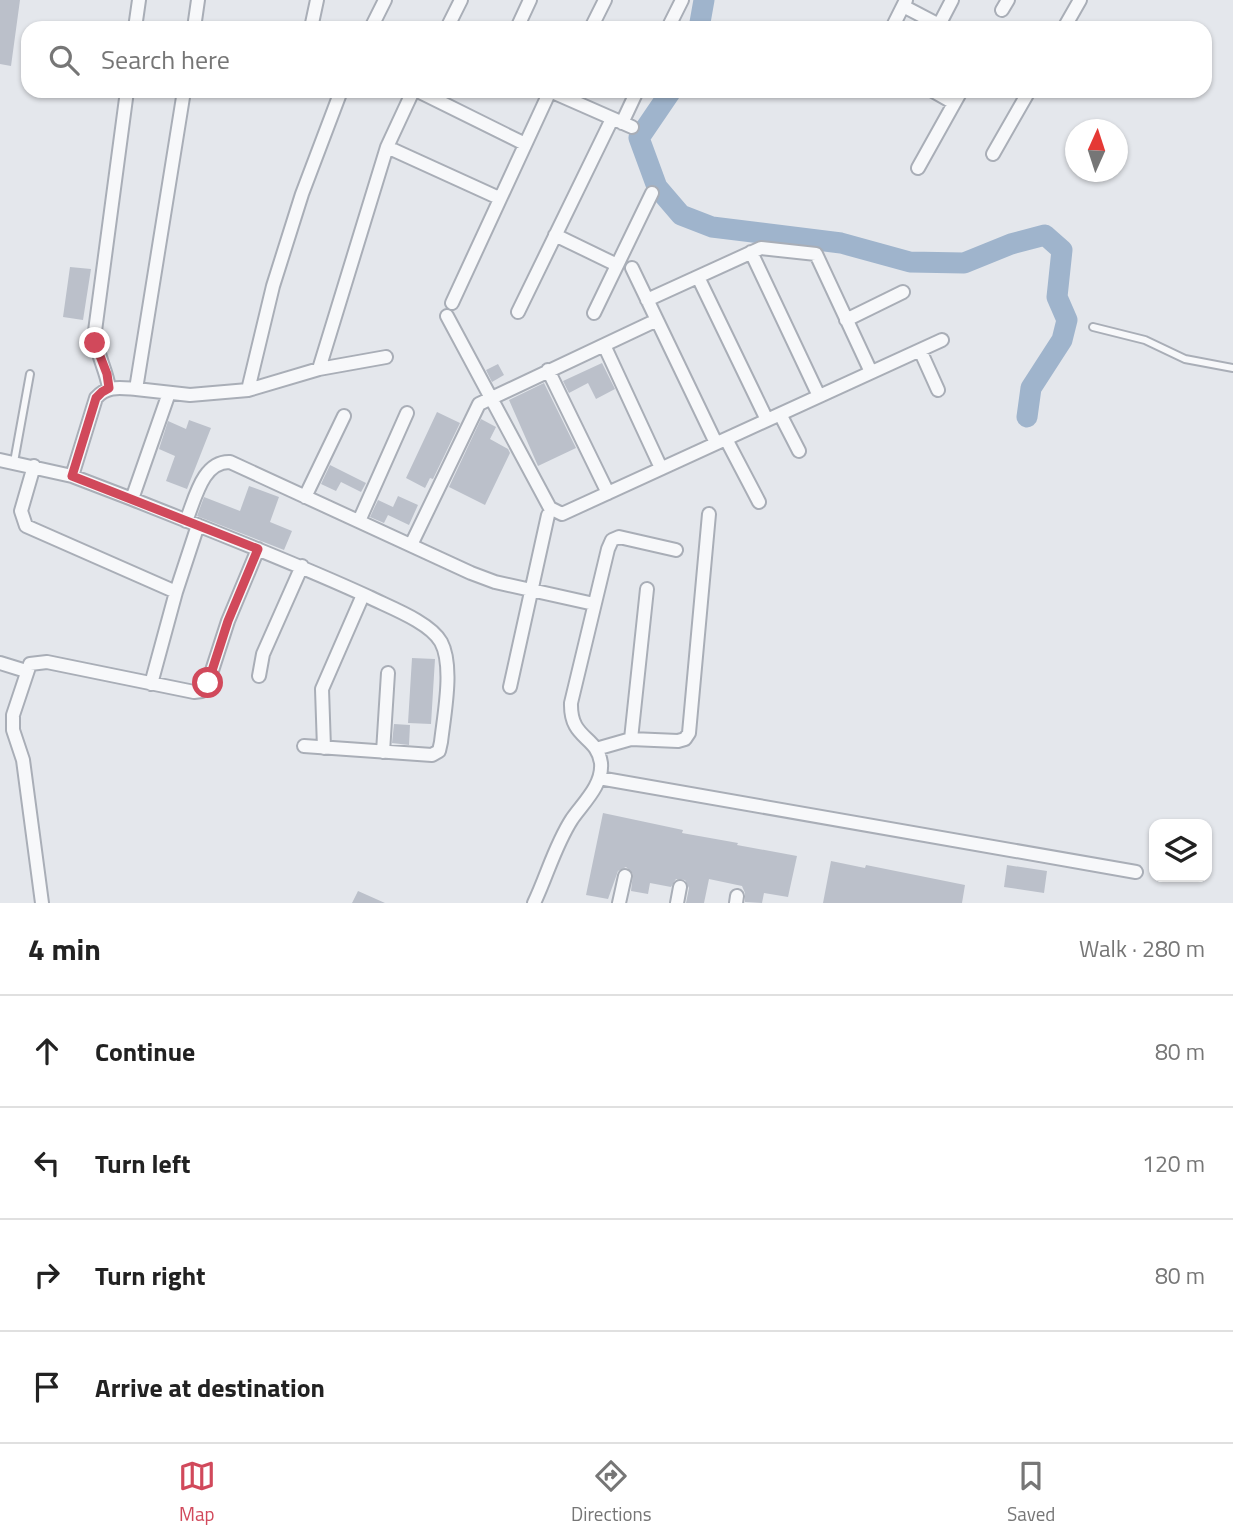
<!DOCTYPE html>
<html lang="en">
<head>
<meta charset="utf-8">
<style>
	:root { --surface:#fff; --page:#f2f2f2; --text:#222; --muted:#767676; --line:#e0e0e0; --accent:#d1495b }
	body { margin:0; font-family:"Titillium Web",sans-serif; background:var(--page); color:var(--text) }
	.controls { position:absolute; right:21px; bottom:21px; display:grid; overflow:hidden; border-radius:14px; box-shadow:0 2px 5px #0004 }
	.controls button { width:63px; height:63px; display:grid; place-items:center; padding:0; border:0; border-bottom:2px solid var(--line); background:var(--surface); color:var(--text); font:35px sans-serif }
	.compass { position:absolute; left:1065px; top:119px; width:63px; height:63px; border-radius:50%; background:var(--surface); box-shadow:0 2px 5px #0004; rotate:3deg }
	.stop { position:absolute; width:21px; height:21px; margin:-16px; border:5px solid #d1495b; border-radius:50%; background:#fff }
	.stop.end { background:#d1495b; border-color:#fff; box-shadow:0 2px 7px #0008 }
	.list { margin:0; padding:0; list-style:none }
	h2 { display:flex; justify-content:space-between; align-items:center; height:91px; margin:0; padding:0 28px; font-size:30px }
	h2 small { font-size:23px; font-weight:400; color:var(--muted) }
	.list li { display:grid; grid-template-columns:46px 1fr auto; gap:21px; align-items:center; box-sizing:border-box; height:112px; padding:0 28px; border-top:2px solid var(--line) }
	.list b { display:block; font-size:26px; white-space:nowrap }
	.list em { font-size:23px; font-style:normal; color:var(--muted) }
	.icon { flex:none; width:38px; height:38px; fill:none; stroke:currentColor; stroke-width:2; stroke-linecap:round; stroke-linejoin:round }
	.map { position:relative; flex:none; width:1233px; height:903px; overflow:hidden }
	.search { position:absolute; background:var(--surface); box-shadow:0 2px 5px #0004; left:21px; right:21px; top:21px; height:77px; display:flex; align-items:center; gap:18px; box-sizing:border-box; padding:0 24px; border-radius:21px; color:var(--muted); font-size:26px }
	.sheet { height:539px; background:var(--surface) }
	nav { display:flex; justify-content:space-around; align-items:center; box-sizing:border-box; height:98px; border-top:2px solid var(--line); background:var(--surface); font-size:19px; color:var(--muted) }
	nav a { display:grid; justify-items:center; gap:4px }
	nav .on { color:var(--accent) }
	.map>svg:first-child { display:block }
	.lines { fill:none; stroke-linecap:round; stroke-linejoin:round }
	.river { stroke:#9fb4cc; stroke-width:21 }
	.building { fill:#bbc0ca }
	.lane-casing { stroke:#a9aeb7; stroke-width:10 }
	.street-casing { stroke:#a9aeb7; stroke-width:16 }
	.lane { stroke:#f7f8fa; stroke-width:6 }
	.street { stroke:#f7f8fa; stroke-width:12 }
	.route { stroke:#d1495b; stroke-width:9 }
</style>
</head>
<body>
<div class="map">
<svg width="1233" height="903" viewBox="0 0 1233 903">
	<rect width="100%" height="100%" fill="#e4e7ec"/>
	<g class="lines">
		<!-- river -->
		<path class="river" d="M 699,28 L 704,0
			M 671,91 L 639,138 L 657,187 L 681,215 L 712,227 L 841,243 L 910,262 L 964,263 L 1011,244 L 1045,235 L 1062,250 L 1057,297 L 1067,320 L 1062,340 L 1031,388 L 1027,417"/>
	</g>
	<!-- building -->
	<path class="building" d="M 0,0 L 20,0 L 11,66 L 0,64 Z
		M 70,267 L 91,269 L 83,320 L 63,317 Z
		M 602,363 L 615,389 L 596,399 L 588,383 L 569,393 L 563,381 Z
		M 498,364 L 504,375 L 492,382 L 486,370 Z
		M 544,383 L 576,448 L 538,466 L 509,400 Z
		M 437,412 L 460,423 L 433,479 L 430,478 L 425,488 L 406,478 Z
		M 481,419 L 496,427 L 490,439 L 508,449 L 510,453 L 485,505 L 449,487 Z
		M 189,420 L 211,428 L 187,489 L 166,481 L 175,456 L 159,449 L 168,421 L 186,429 Z
		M 330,465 L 366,483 L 361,492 L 341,482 L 336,491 L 321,484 Z
		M 249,486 L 279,497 L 270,522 L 292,531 L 284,550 L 197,516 L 204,497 L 240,511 Z
		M 398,496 L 418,505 L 409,525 L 388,515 L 384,523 L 370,517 L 378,500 L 393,507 Z
		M 412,658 L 435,659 L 431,724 L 408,723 Z
		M 394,724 L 410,725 L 409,745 L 392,743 Z
		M 603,813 L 683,830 L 682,833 L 738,843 L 737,845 L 797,856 L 788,897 L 764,893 L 762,903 L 745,902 L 745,893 L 742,886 L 709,879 L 704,903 L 686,903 L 689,888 L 685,880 L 676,879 L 671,887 L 650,883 L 648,894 L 631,891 L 633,874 L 626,867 L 618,871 L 608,899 L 586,895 Z
		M 831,861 L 865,868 L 866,865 L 965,885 L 962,903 L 823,903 Z
		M 1007,865 L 1047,871 L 1044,893 L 1004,887 Z
		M 358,891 L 385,903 L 352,903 Z"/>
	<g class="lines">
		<!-- lane casing -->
		<g class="lane-casing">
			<path id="lane" d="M 1093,327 L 1145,340 L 1185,359 L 1233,368
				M 14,462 L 30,374"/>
		</g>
		<!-- street casing -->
		<g class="street-casing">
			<path id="street" d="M 903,6 L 945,28
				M 1002,10 L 1008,0
				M 939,25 L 952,0
				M 135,28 L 139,0
				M 194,28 L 198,0
				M 311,28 L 317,0
				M 371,28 L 385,0
				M 447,28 L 461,0
				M 517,28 L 530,0
				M 591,28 L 605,0
				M 668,28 L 682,0
				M 892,28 L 906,0
				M 1064,28 L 1080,0
				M 184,91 L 136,389 L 190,395 L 248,390 L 319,369 L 386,357
				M 418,91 L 525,144
				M 550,91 L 632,127
				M 933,91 L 954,103
				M 622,123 L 637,91
				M 387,147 L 499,198
				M 993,154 L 1029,91
				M 918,168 L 961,91
				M 555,235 L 617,265
				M 751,252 L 819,396
				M 632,268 L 716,443
				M 698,277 L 767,420
				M 647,300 L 761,248 L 816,254 L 871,372
				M 452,303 L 550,91
				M 518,312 L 612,119
				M 594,313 L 652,193
				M 447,316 L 550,508 L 562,514 L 942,340
				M 846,320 L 903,292
				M 604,345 L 661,468
				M 920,350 L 938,390
				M 319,369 L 387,147 L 413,91
				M 548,370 L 608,493
				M 109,388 C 106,368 95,352 95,331 L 127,91
				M 248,390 L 273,286 L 302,194 L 341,91
				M 780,414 L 799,451
				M 726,439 L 759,502
				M 0,460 L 72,476 L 132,499 L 169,393
				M 34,466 L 21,511 L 26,526 L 176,592
				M 72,476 L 96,398 C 107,385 121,388 136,389
				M 305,497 L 344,416
				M 132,499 C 212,531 291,561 369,597 C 389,607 430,622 441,642 C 454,666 444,715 441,742 L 439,751 L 432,755 L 304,746
				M 186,521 C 195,500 202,461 230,462 L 471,573 L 495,582 L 594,604
				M 359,521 L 407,413
				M 411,545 L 479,404 L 657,320
				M 0,663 L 26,671
				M 259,676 L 263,654 L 302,566
				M 151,684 L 176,592 L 198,525
				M 510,687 L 548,515
				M 631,739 L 647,589
				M 324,748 L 322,689 L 363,595
				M 596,749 L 631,739 L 678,741 L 685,739 L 689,733 L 709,514
				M 383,752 L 388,673
				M 599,778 L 1136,872
				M 42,903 L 23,760 L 13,730 L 13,715 L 30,664 L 47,662 L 194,692 L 202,691 L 208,683 L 228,621 L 258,549
				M 534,903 C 547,876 555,845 572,819 C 583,803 603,785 601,763 C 597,735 570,740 571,703 L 608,549 L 612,540 L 619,537 L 676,550
				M 619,903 L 625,876
				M 677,903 L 680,887
				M 736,903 L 737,896"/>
		</g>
		<!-- lane -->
		<use href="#lane" class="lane"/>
		<!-- street -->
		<use href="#street" class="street"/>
	</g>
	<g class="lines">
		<!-- route -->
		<path class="route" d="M 95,343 L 107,374 L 109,388 L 102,392 L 96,398 L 72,476 L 258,549 L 228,621 L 208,683"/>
	</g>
</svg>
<div class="controls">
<button><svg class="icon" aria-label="layers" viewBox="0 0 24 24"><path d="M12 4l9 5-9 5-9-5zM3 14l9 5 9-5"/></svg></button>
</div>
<svg class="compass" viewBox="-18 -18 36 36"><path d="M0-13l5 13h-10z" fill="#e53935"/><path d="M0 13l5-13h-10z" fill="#767676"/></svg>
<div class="stop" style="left:208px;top:683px"></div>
<div class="stop end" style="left:95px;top:343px"></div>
<div class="search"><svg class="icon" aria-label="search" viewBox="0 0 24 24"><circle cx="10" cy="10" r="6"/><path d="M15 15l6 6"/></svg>Search here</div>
</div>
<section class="sheet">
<h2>4 min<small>Walk · 280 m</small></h2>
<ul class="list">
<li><svg class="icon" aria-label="ahead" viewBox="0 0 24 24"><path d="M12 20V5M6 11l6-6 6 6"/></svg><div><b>Continue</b></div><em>80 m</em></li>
<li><svg class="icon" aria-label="left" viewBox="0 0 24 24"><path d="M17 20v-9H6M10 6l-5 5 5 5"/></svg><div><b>Turn left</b></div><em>120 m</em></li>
<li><svg class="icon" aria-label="right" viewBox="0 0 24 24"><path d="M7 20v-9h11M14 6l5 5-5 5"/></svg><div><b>Turn right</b></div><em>80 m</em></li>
<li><svg class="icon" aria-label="arrive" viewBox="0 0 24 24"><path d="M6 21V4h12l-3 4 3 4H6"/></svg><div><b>Arrive at destination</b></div></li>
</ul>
</section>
<nav>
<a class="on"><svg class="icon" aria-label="map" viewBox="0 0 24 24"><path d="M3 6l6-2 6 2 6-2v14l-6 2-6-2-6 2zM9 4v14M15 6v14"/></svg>Map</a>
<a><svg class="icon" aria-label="directions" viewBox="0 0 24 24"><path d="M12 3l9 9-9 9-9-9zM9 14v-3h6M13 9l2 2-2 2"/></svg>Directions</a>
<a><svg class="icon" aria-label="saved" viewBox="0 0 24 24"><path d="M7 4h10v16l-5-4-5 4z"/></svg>Saved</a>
</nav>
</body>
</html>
